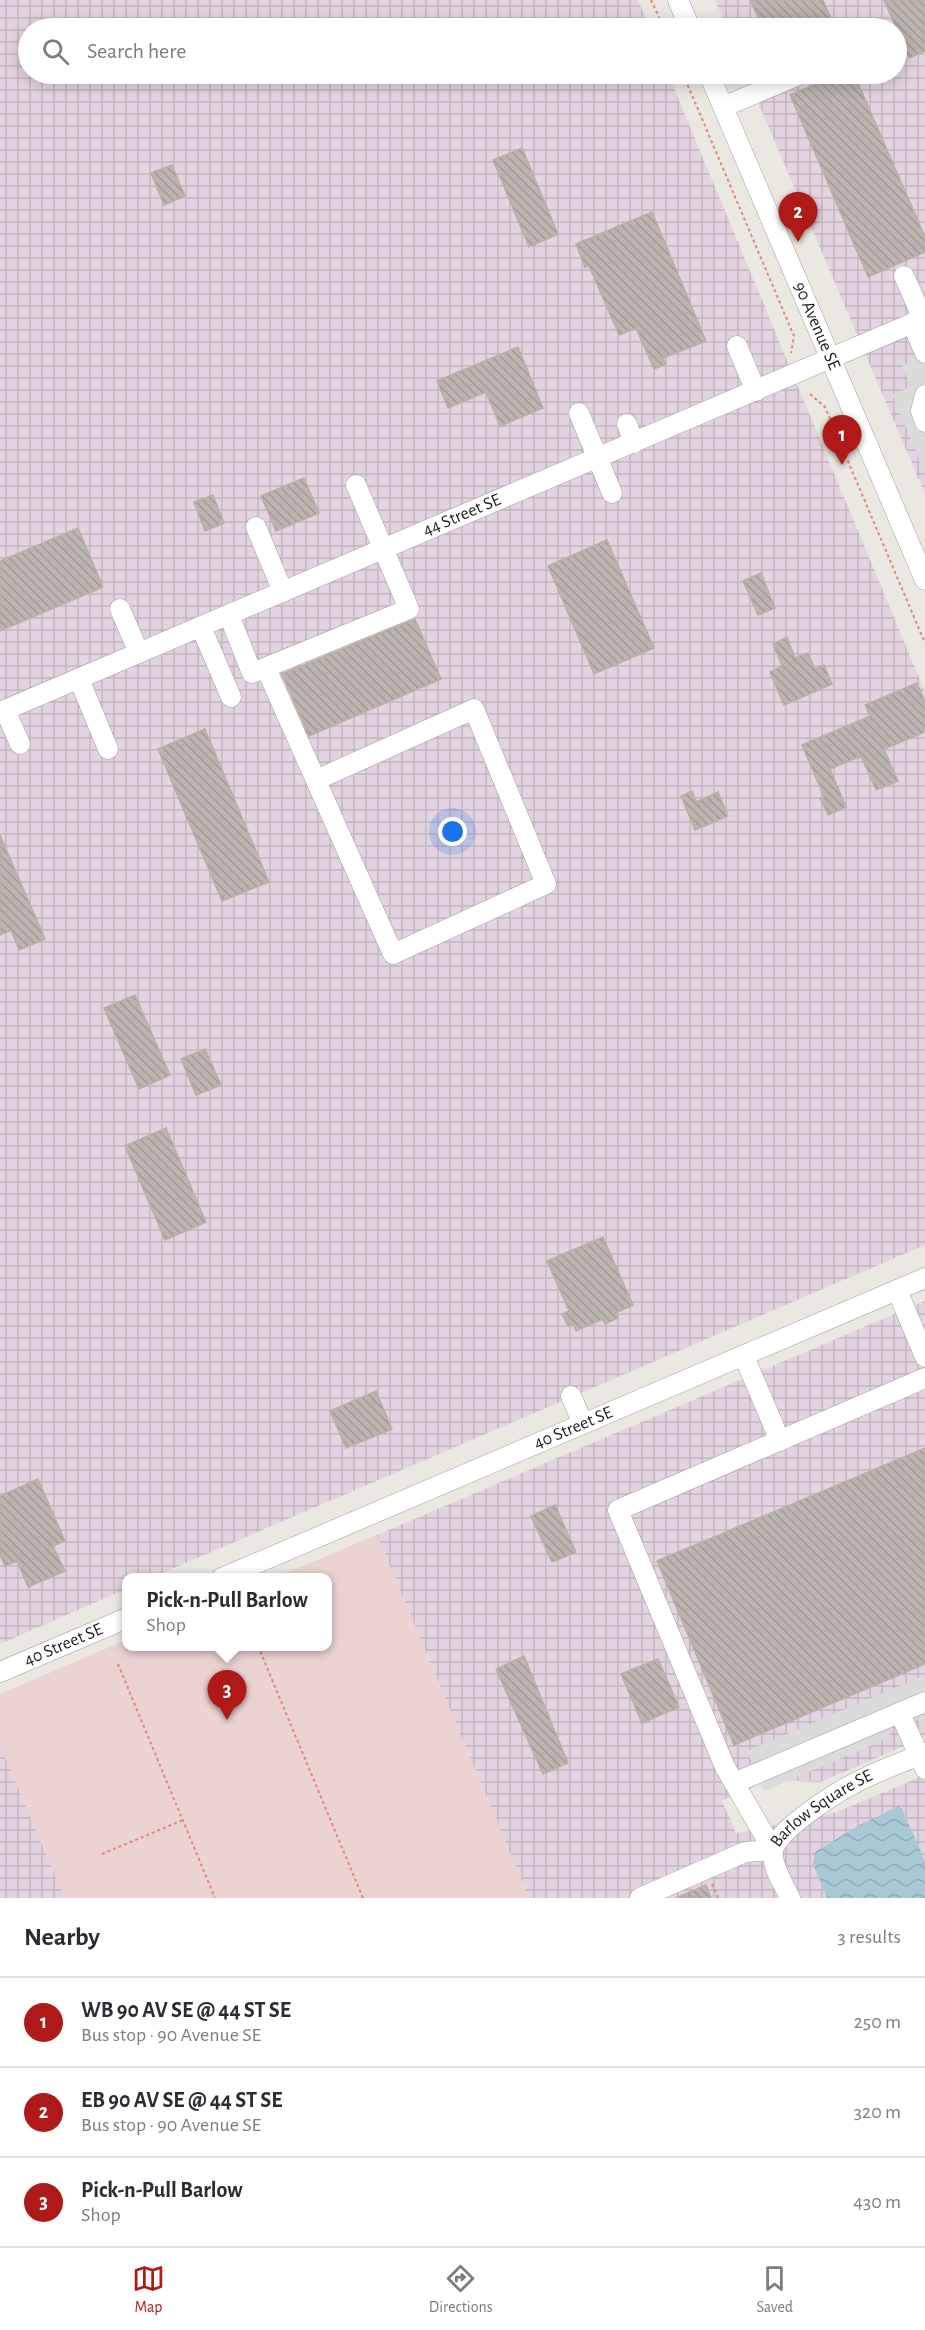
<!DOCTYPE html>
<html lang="en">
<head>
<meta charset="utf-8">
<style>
	:root { --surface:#fff; --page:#f7f7f7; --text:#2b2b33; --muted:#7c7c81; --line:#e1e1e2; --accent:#af1917 }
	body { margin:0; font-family:"Alegreya Sans",sans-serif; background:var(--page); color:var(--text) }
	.you { position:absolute; left:453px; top:832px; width:21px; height:21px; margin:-15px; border:4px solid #fff; border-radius:50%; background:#1a73e8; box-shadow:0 0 0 9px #1a73e833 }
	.badge { display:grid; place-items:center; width:39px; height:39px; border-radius:50%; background:var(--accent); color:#fff; font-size:20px; font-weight:700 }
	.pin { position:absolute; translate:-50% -50px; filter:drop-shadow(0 2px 3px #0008) }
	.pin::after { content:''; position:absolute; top:32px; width:21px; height:18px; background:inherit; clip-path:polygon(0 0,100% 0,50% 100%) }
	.popup { position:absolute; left:122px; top:1573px; width:210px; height:78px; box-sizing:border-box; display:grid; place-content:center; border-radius:12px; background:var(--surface); filter:drop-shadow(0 2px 4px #0005); font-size:20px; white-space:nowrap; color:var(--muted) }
	.popup b { font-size:22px; color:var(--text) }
	.popup::after { content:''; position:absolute; left:50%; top:100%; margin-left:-12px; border:12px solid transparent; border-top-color:var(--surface) }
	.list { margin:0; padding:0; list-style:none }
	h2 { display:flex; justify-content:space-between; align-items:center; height:78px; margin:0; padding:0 24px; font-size:26px }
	h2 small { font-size:20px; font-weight:400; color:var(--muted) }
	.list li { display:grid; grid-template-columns:39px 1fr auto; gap:18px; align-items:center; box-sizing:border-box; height:90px; padding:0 24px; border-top:2px solid var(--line) }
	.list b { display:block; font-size:22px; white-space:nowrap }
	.list p { margin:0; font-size:20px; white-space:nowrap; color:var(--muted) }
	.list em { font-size:20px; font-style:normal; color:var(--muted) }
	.icon { flex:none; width:33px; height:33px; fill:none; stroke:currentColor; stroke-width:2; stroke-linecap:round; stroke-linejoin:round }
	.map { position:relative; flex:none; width:925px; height:1898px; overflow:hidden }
	.search { position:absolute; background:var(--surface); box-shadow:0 3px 15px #0003; left:18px; right:18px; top:18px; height:66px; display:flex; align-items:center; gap:15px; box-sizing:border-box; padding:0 21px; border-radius:33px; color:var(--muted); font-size:22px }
	.sheet { height:348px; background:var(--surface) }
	nav { display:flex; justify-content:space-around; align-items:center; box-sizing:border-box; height:84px; border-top:2px solid var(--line); background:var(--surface); font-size:16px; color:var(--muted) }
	nav a { display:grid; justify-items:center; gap:3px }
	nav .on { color:var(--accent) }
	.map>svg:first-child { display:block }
	.commercial { fill:#ebd3d2 }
	.industrial { fill:url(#industrial-grid) }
	.parking { fill:#dbdbdb }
	.water { fill:url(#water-waves) }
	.building { fill:url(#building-back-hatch); stroke:#bbafa6; stroke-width:1.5 }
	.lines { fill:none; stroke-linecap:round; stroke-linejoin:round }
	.minor-casing { stroke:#9f9f9f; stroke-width:21 }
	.path { stroke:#e88376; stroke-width:2; stroke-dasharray:3 3; stroke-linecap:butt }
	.minor { stroke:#fff; stroke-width:20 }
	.labels { text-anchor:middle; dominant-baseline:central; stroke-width:6; stroke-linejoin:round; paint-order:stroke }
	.street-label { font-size:18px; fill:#1b1b1b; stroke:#fff }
</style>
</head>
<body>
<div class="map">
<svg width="925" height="1898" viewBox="0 0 925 1898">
	<defs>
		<pattern id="industrial-grid" width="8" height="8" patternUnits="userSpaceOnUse" patternTransform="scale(1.5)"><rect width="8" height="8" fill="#e4d4e1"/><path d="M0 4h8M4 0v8" fill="none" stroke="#c3b5c0"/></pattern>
		<pattern id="water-waves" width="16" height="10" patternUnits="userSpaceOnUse" patternTransform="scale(1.5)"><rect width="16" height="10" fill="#a7c9d4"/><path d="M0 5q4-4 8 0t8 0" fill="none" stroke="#8facb5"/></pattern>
		<pattern id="building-back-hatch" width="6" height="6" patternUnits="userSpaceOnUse" patternTransform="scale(1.5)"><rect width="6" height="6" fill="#bbb4af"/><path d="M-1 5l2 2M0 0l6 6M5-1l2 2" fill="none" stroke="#a09a96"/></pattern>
	</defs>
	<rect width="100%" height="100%" fill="#ebe8e2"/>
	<!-- commercial -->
	<path class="commercial" d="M 377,1535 L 529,1898 L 65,1898 L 0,1746 L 0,1694 L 126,1640 L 127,1646 L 328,1646 L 328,1578 L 276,1577 Z"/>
	<!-- industrial -->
	<path class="industrial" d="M 0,0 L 638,0 L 650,28 L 28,28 L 28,74 L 668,74 L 925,692 L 925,1245 L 153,1577 L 127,1578 L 126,1589 L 0,1644 Z
		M 715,0 L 925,0 L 925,494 L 746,74 L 896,74 L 896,28 L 727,28 Z
		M 925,1301 L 925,1737 L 821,1782 L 769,1780 L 722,1801 L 736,1833 L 837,1812 L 925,1775 L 925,1898 L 529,1898 L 377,1535 Z
		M 0,1746 L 65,1898 L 0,1898 Z"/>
	<!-- parking -->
	<path class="parking" d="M 925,356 L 925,473 L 892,394 L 911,387 L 902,366 Z
		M 925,1675 L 925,1723 L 920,1725 L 915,1713 L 886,1725 L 891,1737 L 764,1791 L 747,1751 Z"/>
	<!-- water -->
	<path class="water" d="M 898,1806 L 902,1809 L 925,1861 L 925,1898 L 827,1898 L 813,1864 L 815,1852 L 858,1826 Z"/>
	<!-- building -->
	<path class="building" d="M 750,0 L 823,0 L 835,28 L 763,28 Z
		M 884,0 L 925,0 L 925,51 L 909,58 Z
		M 839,74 L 854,74 L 925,237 L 925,252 L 868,277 L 790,95 Z
		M 522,148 L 558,234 L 529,247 L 493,160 Z
		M 172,165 L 185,196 L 164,205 L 151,173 Z
		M 652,212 L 706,341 L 663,358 L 666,364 L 654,369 L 636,328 L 619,335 L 589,266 L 585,267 L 576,244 Z
		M 518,347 L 543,408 L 500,426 L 486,392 L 448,408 L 437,381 Z
		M 304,478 L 319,513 L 276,531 L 261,496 Z
		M 213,495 L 224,523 L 205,531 L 194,502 Z
		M 78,528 L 103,587 L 0,631 L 0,561 Z
		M 607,540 L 654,648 L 594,674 L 548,566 Z
		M 761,573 L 775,608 L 758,615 L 743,581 Z
		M 415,619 L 441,679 L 309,736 L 282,674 Z
		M 787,637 L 795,658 L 808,653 L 815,669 L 824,665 L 832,684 L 784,705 L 770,672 L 782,666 L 773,644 Z
		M 917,683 L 925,702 L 925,732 L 884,749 L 898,781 L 876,790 L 861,756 L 830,769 L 846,807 L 828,815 L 820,798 L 824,797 L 802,745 L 870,716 L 865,705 Z
		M 205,729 L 269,882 L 222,901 L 158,749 Z
		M 692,791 L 696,802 L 718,792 L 728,816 L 695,830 L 681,796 Z
		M 0,835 L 45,939 L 19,950 L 11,930 L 0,935 Z
		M 135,995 L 170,1075 L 139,1089 L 104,1008 Z
		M 205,1049 L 221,1085 L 196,1095 L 181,1059 Z
		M 166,1128 L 206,1222 L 165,1240 L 125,1146 Z
		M 603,1237 L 633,1305 L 615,1313 L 618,1318 L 605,1324 L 603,1319 L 576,1331 L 573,1324 L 568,1326 L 562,1314 L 569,1311 L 547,1261 Z
		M 376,1391 L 392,1429 L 346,1448 L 330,1411 Z
		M 925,1448 L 925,1664 L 734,1745 L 657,1561 Z
		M 38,1479 L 65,1541 L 53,1546 L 65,1571 L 28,1587 L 17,1561 L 5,1566 L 0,1555 L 0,1496 Z
		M 555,1505 L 576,1552 L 552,1562 L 531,1516 Z
		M 524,1656 L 568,1763 L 543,1774 L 496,1669 Z
		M 658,1659 L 679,1707 L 642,1723 L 621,1674 Z
		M 706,1885 L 711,1898 L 676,1898 Z"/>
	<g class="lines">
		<!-- minor casing -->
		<g class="minor-casing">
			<g id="minor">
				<path d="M 678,0 L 690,28"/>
				<path id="s1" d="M 709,74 L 925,580"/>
				<path d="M 723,107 L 801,74"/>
				<path d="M 904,276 L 923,319"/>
				<path d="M 912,323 L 925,353"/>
				<path d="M 737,346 L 756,391"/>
				<path d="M 925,395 L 921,411 L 925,422"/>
				<path d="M 579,413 L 612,493"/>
				<path d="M 627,424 L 634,443"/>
				<path d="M 256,527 L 283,592"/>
				<path d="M 120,609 L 139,653"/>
				<path d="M 229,615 L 252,673 L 409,609 L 356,485"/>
				<path d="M 201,627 L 231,697"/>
				<path d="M 266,668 L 393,954 L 546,884 L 474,709 L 316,780"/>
				<path d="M 79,679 L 108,749"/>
				<path d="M 5,710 L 20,744"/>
				<path id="s2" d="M 0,712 L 925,318"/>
				<path d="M 897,1290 L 925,1357"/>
				<path d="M 744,1356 L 780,1441"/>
				<path d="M 571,1396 L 583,1424"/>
				<path id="s3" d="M 222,1578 L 925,1278"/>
				<path id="s4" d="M 0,1672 L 127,1618"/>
				<path d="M 900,1713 L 925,1769"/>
				<path d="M 734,1783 L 925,1702"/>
				<path d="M 640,1898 L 745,1852 L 773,1850 L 725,1767 L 618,1510 L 925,1378"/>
				<path id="s5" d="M 790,1898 C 784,1885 771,1865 773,1851 C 776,1829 842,1789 861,1780 C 882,1769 904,1762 925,1753"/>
			</g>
		</g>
		<!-- path -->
		<path class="path" d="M 651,0 L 664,28
			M 683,74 L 794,336 L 791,353
			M 810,394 L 825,407 L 925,643
			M 258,1646 L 363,1898
			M 118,1664 L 215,1898
			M 102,1854 L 183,1820
			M 712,1884 L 718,1898"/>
		<!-- minor -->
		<use href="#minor" class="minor"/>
	</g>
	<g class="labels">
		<!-- street labels -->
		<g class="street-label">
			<text stroke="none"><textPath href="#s1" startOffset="274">90 Avenue SE</textPath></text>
			<text stroke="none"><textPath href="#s2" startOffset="502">44 Street SE</textPath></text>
			<text stroke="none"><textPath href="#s3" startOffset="382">40 Street SE</textPath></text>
			<text stroke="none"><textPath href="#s4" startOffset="69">40 Street SE</textPath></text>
			<text stroke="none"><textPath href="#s5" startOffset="117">Barlow Square SE</textPath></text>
		</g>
	</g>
</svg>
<div class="you"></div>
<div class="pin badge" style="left:842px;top:465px">1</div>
<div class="pin badge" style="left:798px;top:242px">2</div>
<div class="pin badge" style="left:227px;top:1720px">3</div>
<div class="popup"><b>Pick-n-Pull Barlow</b>Shop</div>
<div class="search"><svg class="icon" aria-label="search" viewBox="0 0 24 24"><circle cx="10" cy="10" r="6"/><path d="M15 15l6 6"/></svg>Search here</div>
</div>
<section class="sheet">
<h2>Nearby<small>3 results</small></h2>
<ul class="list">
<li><span class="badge">1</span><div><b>WB 90 AV SE @ 44 ST SE</b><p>Bus stop · 90 Avenue SE</p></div><em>250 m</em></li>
<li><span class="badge">2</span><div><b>EB 90 AV SE @ 44 ST SE</b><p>Bus stop · 90 Avenue SE</p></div><em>320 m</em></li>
<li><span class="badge">3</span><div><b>Pick-n-Pull Barlow</b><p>Shop</p></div><em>430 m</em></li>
</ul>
</section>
<nav>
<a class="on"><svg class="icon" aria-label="map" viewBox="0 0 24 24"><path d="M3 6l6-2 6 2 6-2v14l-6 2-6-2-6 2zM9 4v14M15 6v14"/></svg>Map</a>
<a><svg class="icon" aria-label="directions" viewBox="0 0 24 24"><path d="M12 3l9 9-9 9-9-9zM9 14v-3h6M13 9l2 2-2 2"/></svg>Directions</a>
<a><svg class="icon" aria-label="saved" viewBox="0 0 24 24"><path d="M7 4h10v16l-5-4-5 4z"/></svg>Saved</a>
</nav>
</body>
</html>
